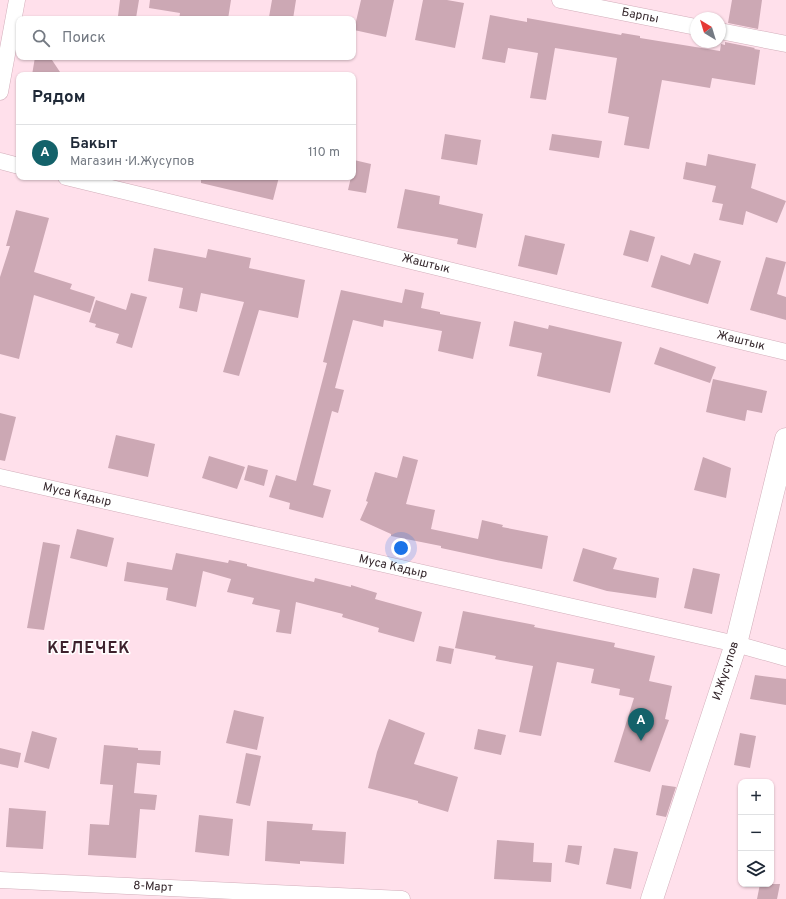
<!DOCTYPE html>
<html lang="ru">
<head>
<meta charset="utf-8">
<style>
	:root { --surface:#fff; --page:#f6f6f7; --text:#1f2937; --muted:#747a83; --line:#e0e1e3; --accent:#14626a }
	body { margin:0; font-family:Overpass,sans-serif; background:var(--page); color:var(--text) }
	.controls { position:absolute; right:12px; bottom:12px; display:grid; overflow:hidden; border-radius:8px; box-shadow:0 1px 3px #0004 }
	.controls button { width:36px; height:36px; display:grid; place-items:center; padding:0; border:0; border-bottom:1px solid var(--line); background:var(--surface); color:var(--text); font:20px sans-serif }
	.compass { position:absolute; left:690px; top:12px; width:36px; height:36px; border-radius:50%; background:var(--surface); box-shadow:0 1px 3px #0004; rotate:322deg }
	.you { position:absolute; left:401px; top:548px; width:14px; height:14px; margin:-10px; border:3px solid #fff; border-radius:50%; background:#1a73e8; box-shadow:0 0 0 6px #1a73e833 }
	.badge { display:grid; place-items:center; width:26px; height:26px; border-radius:50%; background:var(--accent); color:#fff; font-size:13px; font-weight:700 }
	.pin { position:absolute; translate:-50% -33px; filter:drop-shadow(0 1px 2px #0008) }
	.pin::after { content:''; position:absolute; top:21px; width:14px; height:12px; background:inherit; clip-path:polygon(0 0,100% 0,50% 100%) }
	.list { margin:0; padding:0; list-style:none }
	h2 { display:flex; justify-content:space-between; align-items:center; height:52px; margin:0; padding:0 16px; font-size:17px }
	h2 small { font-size:13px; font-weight:400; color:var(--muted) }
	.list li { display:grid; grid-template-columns:26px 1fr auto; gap:12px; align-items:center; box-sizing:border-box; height:56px; padding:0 16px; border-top:1px solid var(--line) }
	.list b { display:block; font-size:15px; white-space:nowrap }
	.list p { margin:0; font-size:13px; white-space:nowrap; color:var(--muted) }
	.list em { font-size:13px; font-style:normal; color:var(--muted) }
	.icon { flex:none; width:22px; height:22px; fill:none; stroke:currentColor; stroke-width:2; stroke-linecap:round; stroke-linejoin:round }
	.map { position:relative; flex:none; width:786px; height:899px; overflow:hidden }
	.search { position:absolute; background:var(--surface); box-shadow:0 1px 3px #0004; left:16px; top:16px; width:340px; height:44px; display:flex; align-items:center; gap:10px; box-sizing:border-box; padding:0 14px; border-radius:8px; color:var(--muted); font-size:15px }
	.panel { position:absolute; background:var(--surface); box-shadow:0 1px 3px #0004; left:16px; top:72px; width:340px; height:108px; border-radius:8px }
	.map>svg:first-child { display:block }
	.building { fill:#cca8b4 }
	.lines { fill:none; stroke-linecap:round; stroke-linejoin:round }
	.street-casing { stroke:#d2aeba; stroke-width:17 }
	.secondary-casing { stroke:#d2aeba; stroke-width:23 }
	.street { stroke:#fff; stroke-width:16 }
	.secondary { stroke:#fff; stroke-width:22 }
	.labels { text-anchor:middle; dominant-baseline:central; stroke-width:3; stroke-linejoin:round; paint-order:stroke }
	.street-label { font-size:12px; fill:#33252a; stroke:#fff }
	.district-label { font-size:16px; font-weight:bold; letter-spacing:1px; fill:#3e222d; stroke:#fff }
</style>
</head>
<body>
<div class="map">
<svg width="786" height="899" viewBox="0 0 786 899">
	<rect width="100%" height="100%" fill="#ffe0eb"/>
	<!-- building -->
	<path class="building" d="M 120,0 L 139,0 L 136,18 L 118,16 Z
		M 150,0 L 231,0 L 228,19 L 179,19 L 180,13 L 149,8 Z
		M 272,0 L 296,0 L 293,19 L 269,17 Z
		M 361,0 L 394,0 L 386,37 L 354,30 Z
		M 423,0 L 447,0 L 464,3 L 455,48 L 415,40 Z
		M 732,0 L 762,0 L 758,29 L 728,23 Z
		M 490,15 L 527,22 L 527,18 L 621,35 L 622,33 L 640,36 L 640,38 L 720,51 L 721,44 L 725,45 L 725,42 L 755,48 L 754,49 L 760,50 L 755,85 L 712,78 L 710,88 L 662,80 L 649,149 L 624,145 L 629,117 L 608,113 L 617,58 L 555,48 L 546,100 L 530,98 L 538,53 L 508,48 L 505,63 L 482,59 Z
		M 35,57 L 50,57 L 62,75 L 32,75 Z
		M 445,134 L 481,140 L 477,165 L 441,159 Z
		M 552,134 L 602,141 L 599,158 L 549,150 Z
		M 708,154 L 756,164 L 751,188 L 786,201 L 777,223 L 746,211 L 743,225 L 719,220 L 723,204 L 712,202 L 716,186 L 683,179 L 686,162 L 706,166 Z
		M 354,160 L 371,164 L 366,193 L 348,190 L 351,177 L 353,177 Z
		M 201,177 L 279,177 L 273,200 L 201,183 Z
		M 405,189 L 440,196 L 439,204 L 483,214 L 476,248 L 457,244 L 458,239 L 397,228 Z
		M 16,210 L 49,218 L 34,272 L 72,284 L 70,289 L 95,297 L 90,313 L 34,295 L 19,359 L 0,354 L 0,277 L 10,246 L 6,246 Z
		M 630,230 L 655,237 L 648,262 L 623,255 Z
		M 525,235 L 565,244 L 557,275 L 518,266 Z
		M 154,248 L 206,258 L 208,249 L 251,258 L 249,268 L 305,280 L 298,318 L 259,310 L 239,376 L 223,372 L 244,302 L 201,293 L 197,312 L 179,308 L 183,288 L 148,281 Z
		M 694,253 L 721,261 L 708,304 L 651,287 L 661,255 L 690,265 Z
		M 766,257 L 786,262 L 777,294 L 786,297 L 786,320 L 750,310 Z
		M 405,289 L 424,293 L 421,308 L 440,312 L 440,314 L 481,322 L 473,359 L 438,351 L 442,331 L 384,320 L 383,327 L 353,320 L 335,388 L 344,390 L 338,413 L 332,411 L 313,485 L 331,490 L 323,518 L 289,509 L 290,503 L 269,497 L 276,475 L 296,481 L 327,363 L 323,362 L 341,290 L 402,303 Z
		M 131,293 L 147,297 L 132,348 L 116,343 L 119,334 L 95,327 L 96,324 L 89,322 L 96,300 L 126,310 Z
		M 514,321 L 548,329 L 549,325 L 622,342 L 610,393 L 537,376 L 542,353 L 509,346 Z
		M 660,347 L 716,367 L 710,383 L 654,364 Z
		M 713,379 L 767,391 L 762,413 L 747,410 L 745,421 L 706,412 Z
		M 0,413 L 16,417 L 5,461 L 0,460 Z
		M 116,435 L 155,444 L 148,477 L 108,468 Z
		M 209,456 L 245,467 L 237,489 L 202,478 Z
		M 403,456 L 418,460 L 406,504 L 435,510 L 431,529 L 478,539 L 482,520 L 503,525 L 502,527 L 548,536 L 542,569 L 501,561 L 441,548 L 441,546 L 391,536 L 391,534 L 360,520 L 368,502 L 366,501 L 375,472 L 397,478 Z
		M 703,457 L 731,468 L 726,498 L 694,490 Z
		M 248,465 L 268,470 L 264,486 L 244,480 Z
		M 77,529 L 114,538 L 107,567 L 70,558 Z
		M 43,542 L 60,545 L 44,630 L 27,628 Z
		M 583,548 L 617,558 L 613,569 L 659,578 L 656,598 L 607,591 L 573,581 Z
		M 176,553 L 228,563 L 229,560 L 247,564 L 247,566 L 314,582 L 315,578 L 351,587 L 351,585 L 377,593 L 375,599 L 422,612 L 414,642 L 378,632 L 379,628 L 342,617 L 343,614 L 296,602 L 291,634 L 276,632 L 280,610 L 252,604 L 254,598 L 227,592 L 231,579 L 203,571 L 196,607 L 166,600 L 168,588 L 124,581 L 127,562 L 172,570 Z
		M 693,568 L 720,574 L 712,614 L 684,608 Z
		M 463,611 L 535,625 L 534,627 L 615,643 L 614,647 L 655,656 L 649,681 L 672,686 L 665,719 L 669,720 L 650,772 L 614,762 L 634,698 L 619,695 L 620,689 L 591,683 L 594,669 L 557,662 L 541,736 L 519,732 L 533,666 L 495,659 L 496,656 L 455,648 Z
		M 439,646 L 454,649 L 451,664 L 436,661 Z
		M 755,675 L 786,679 L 786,705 L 750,699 Z
		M 234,710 L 264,717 L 257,750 L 226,743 Z
		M 389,719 L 425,733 L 414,764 L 458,777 L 448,812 L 418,803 L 418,801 L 368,788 L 377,752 Z
		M 478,729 L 506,735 L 501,755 L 474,749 Z
		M 32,731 L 57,738 L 49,769 L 24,762 Z
		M 740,733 L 756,736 L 750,768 L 734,765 Z
		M 104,745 L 138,748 L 138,750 L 161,751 L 160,765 L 137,763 L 134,793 L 157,795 L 155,810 L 140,809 L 136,858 L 88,855 L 90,824 L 109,825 L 113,785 L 100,784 Z
		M 0,748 L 21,753 L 18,768 L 0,764 Z
		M 246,753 L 261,756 L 250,806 L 236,803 Z
		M 662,785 L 676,787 L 666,817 L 656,815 Z
		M 9,808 L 46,811 L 43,849 L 6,847 Z
		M 199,815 L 233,819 L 229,856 L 195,852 Z
		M 267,821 L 313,824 L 312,830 L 346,832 L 344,864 L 300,861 L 300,864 L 265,861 Z
		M 497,840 L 534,843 L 533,862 L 552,863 L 551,882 L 494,879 Z
		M 568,845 L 582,846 L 579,865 L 565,862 Z
		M 614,848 L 638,852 L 631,889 L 606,884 Z
		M 760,884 L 780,884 L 777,899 L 757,899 Z"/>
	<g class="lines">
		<!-- street casing -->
		<g class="street-casing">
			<path id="street" d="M 560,0 L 696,27
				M 720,31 L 786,44
				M 0,92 L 17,0
				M 0,161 L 19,166
				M 66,177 L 786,352
				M 0,477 L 736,644 L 786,658
				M 0,880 L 402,899"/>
		</g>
		<!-- secondary casing -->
		<g class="secondary-casing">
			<path id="secondary" d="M 652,899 L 736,644 L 786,439"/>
		</g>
		<!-- street -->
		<use href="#street" class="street"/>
		<!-- secondary -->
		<use href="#secondary" class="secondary"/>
	</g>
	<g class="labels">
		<!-- street labels -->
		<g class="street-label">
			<text transform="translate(640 16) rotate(11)">Барпы</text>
			<text transform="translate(426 264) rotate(14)">Жаштык</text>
			<text transform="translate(741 341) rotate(14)">Жаштык</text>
			<text transform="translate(77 495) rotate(13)">Муса Кадыр</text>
			<text transform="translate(393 567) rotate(13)">Муса Кадыр</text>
			<text transform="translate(726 671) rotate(-72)">И.Жусупов</text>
			<text transform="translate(153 887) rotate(3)">8-Март</text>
		</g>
		<!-- district labels -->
		<g class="district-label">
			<text x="89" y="649">КЕЛЕЧЕК</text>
		</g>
	</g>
</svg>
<div class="controls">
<button>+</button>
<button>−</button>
<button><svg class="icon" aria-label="layers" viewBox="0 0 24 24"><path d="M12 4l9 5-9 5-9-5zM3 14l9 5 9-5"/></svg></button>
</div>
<svg class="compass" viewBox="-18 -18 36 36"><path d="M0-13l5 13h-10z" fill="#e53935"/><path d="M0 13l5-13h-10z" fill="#747a83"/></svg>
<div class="you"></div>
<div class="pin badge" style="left:641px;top:741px">A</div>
<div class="search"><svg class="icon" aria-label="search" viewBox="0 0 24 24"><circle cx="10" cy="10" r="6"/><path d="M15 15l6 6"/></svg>Поиск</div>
<section class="panel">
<h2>Рядом<small></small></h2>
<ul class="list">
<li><span class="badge">A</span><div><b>Бакыт</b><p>Магазин · И.Жусупов</p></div><em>110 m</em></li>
</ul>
</section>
</div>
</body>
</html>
